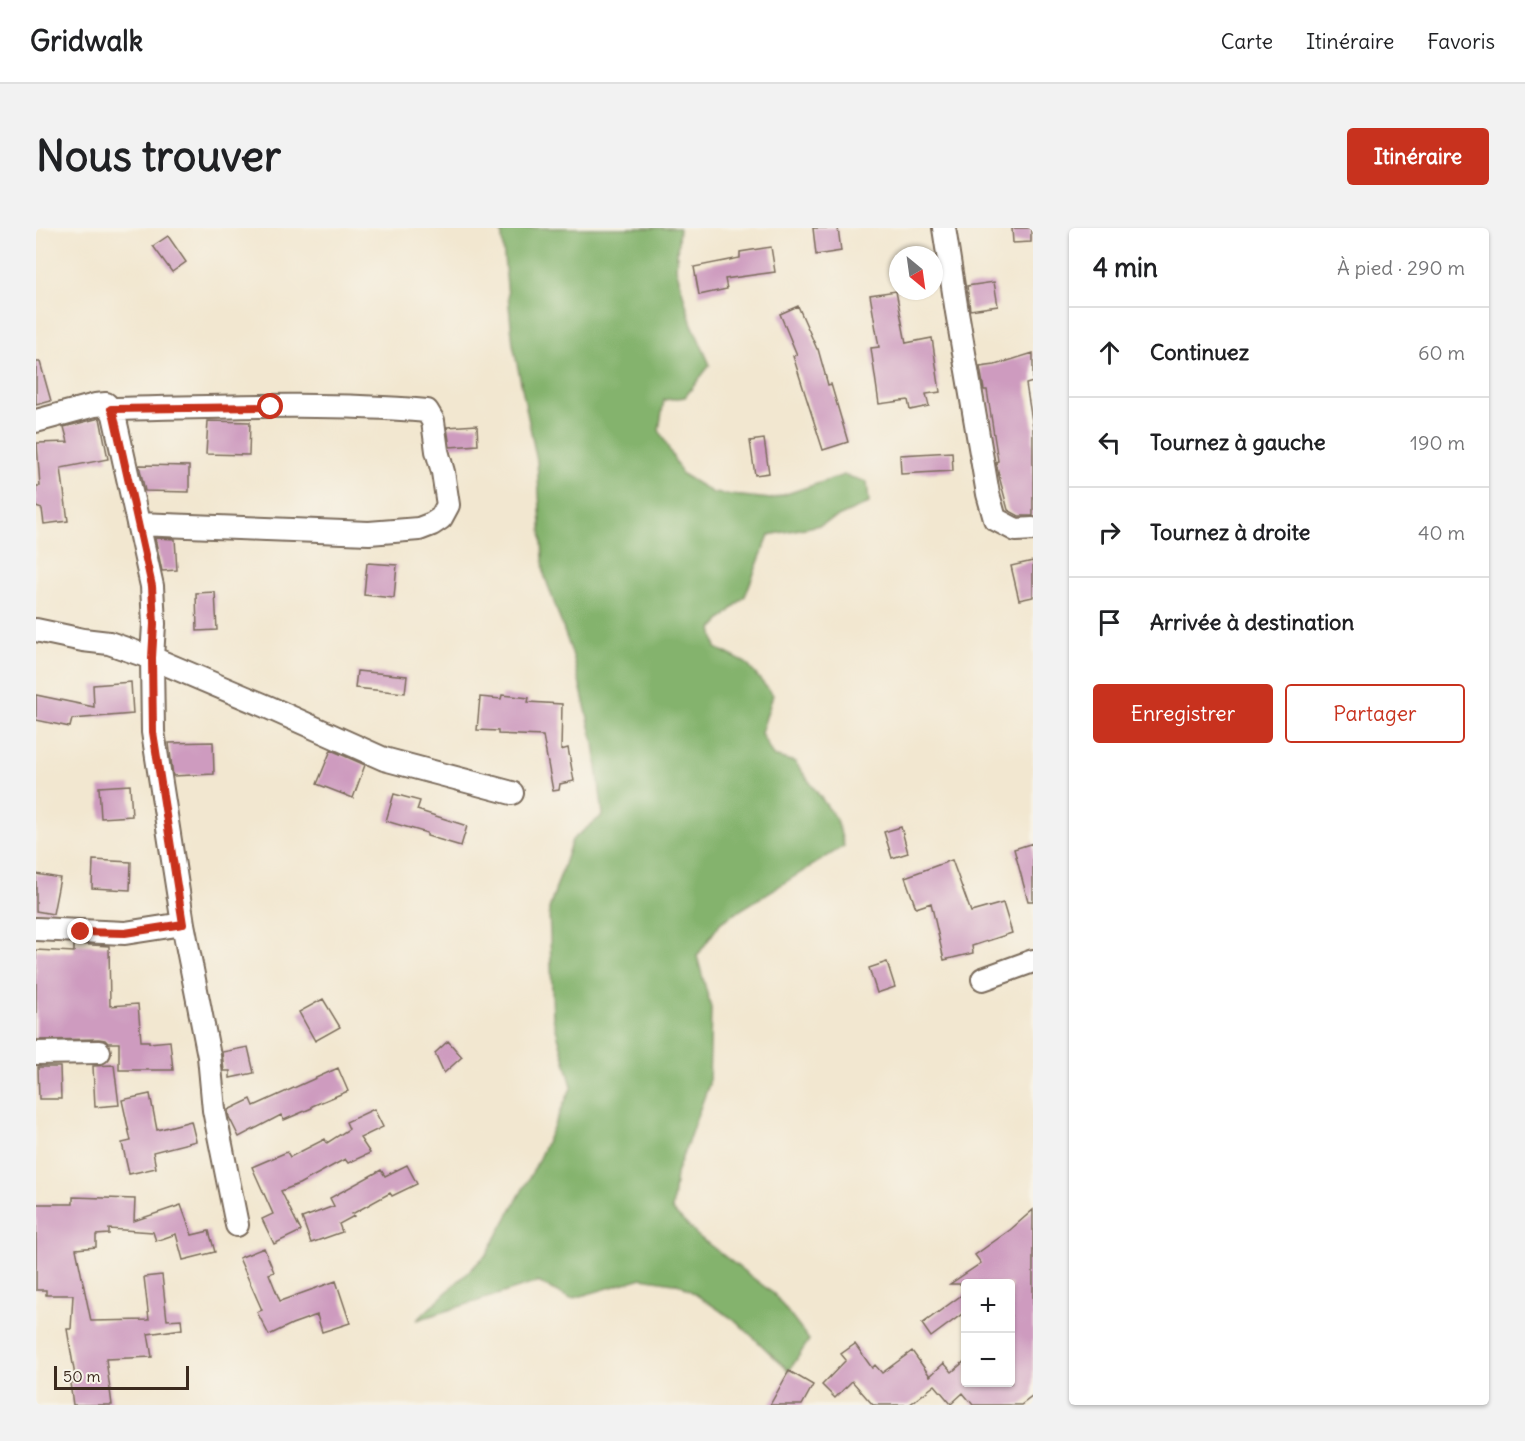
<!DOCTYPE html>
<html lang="fr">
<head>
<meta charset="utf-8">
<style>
	:root { --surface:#fff; --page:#f2f2f2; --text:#202124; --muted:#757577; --line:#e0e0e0; --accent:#c8321e }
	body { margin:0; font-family:Delius,sans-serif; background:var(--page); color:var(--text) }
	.controls { position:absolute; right:18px; bottom:18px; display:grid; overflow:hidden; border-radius:6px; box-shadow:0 2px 4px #0004 }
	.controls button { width:54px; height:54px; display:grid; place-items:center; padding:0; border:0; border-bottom:2px solid var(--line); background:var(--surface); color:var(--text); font:30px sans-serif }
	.compass { position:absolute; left:853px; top:18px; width:54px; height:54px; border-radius:50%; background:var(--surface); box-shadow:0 2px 4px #0004; rotate:151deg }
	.scale { position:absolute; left:18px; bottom:15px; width:135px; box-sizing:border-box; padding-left:6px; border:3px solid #3b2a1e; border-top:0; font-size:16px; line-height:21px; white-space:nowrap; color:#3b2a1e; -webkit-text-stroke:4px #f7f3e8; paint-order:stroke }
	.stop { position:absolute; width:18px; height:18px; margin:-14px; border:4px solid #c8321e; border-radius:50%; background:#fff }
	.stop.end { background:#c8321e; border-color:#fff; box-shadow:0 2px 6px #0008 }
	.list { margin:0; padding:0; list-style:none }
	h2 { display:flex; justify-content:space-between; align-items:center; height:78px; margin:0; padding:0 24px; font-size:26px }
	h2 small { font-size:20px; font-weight:400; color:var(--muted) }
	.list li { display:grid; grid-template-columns:39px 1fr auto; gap:18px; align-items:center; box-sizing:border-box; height:90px; padding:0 24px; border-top:2px solid var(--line) }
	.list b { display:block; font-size:22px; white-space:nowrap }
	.list em { font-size:20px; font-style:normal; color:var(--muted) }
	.actions { display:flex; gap:12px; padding:18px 24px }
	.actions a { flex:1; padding:14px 0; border:2px solid var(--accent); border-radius:6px; text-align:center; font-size:21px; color:var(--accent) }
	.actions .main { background:var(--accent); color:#fff }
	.icon { flex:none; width:33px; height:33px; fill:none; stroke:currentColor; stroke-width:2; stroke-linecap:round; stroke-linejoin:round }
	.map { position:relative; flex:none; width:997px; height:1177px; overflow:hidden; border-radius:6px }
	header { display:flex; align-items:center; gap:36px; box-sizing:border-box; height:84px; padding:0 30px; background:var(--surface); border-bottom:2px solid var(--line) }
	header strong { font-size:28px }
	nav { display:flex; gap:33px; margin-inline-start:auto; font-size:21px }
	.intro { display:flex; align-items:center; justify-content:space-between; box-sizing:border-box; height:144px; padding:0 36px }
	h1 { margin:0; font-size:42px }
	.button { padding:15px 27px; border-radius:6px; background:var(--accent); color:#fff; font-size:21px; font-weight:700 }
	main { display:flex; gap:36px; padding:0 36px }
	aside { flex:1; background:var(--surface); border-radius:6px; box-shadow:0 2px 4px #0004 }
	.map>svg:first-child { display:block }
	.forest { fill:#84b36d; stroke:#606e46; stroke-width:1.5 }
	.building { fill:#ce9bbf }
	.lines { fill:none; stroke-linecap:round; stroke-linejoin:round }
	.minor-casing { stroke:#7b6c5c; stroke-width:26 }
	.minor { stroke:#fff; stroke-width:22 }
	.route { stroke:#c8321e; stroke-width:8 }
</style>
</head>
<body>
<header>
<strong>Gridwalk</strong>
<nav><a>Carte</a><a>Itinéraire</a><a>Favoris</a></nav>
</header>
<div class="intro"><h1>Nous trouver</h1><a class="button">Itinéraire</a></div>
<main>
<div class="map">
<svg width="997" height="1177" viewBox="0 0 997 1177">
	<rect width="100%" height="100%" fill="#f7f3e8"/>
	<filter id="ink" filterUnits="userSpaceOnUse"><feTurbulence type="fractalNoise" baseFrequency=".0167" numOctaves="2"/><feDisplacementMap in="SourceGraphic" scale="12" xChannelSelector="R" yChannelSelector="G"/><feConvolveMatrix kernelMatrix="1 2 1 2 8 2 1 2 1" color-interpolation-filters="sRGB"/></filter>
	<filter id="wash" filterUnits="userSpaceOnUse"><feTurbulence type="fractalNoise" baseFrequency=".008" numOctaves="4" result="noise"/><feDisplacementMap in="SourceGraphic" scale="24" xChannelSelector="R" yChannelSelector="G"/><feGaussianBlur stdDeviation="1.35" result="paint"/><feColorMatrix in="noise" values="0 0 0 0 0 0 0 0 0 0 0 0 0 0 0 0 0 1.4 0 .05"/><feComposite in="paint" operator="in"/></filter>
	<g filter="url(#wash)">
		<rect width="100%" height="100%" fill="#f2e7d0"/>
		<!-- forest -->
		<path class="forest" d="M 465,0 L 643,0 L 640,40 L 655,94 L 674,137 L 649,169 L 628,172 L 623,202 L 646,246 L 677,265 L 735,271 L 808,247 L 831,254 L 833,275 L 784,297 L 733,307 L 709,368 L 676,401 L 680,420 L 710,435 L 737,467 L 725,505 L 737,528 L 759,534 L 801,592 L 808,618 L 685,694 L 661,728 L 675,780 L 673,856 L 640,946 L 636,982 L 662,1008 L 738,1066 L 773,1112 L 753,1143 L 700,1093 L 644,1056 L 606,1050 L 535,1071 L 502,1054 L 381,1092 L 451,1026 L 499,939 L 536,858 L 517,790 L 513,681 L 536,612 L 567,587 L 558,515 L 537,428 L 508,346 L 501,233 L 477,116 Z"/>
		<g id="blocks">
			<!-- building -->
			<path class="building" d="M 777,0 L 802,0 L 805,23 L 780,27 Z
				M 976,0 L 995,0 L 995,14 L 977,15 Z
				M 132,8 L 150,34 L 136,44 L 117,18 Z
				M 735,19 L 739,44 L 689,51 L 691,61 L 663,67 L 658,39 L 704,30 L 704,24 Z
				M 958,54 L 962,78 L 934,82 L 931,58 Z
				M 860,63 L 870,115 L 896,110 L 904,164 L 890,166 L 893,178 L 874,182 L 872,172 L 843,176 L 835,120 L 843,119 L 834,67 Z
				M 762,78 L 781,121 L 782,121 L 792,157 L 795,156 L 812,214 L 787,222 L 757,128 L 761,127 L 744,86 Z
				M 997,125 L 997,154 L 990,156 L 997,199 L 997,288 L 983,288 L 972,282 L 963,248 L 960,234 L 962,233 L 951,162 L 948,162 L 944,139 L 959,137 Z
				M 0,134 L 4,134 L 15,173 L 0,177 Z
				M 64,190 L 72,231 L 25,240 L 32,293 L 8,296 L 6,281 L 0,279 L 0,258 L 4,258 L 1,215 L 32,214 L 28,199 Z
				M 172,193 L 214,194 L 213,227 L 170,226 Z
				M 441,197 L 442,217 L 414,219 L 411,199 Z
				M 728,211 L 733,245 L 719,247 L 714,213 Z
				M 916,224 L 917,243 L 865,246 L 864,227 Z
				M 103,237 L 153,238 L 153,264 L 109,263 Z
				M 119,310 L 139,311 L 141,342 L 126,343 Z
				M 997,333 L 997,369 L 983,372 L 975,338 Z
				M 331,335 L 361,337 L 358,370 L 328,367 Z
				M 179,364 L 181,402 L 161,403 L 160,365 Z
				M 321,443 L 371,448 L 369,465 L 319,460 Z
				M 95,454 L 97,486 L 36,491 L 34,499 L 0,492 L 0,467 L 58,479 L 57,457 Z
				M 466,467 L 493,470 L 492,474 L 526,476 L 525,522 L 532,520 L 538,553 L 524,556 L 523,562 L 517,563 L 507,508 L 462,506 L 462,503 L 441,502 L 444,469 L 465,471 Z
				M 177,514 L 178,546 L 137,548 L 133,515 Z
				M 295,522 L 329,537 L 317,570 L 281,556 Z
				M 94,557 L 96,588 L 65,590 L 63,559 Z
				M 358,566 L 384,573 L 381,582 L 431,598 L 425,618 L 391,608 L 391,605 L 350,593 Z
				M 865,599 L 872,625 L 856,630 L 848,604 Z
				M 997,615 L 997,673 L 992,673 L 978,621 Z
				M 57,632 L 95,634 L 94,662 L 56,660 Z
				M 916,632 L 935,684 L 967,675 L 976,705 L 936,718 L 937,725 L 908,732 L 895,675 L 880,680 L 869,649 Z
				M 0,646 L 24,650 L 17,686 L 0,683 Z
				M 38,716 L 73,718 L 74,778 L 102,776 L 105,813 L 113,813 L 113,815 L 134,813 L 137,842 L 83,842 L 83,815 L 72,815 L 69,812 L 63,811 L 0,812 L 0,722 L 38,724 Z
				M 851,734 L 859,759 L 841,765 L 833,740 Z
				M 287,771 L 304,799 L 279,813 L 263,784 Z
				M 412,813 L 426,829 L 408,845 L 399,825 Z
				M 212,819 L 218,845 L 194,850 L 194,843 L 188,843 L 186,824 Z
				M 78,837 L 83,877 L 59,879 L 57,838 Z
				M 2,839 L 24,839 L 25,871 L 3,871 Z
				M 302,840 L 312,863 L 276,878 L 276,880 L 248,892 L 245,887 L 203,909 L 193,889 L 192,882 L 215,871 L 218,878 Z
				M 114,866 L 121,902 L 155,893 L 160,913 L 117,924 L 120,940 L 93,946 L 86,915 L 95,913 L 86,872 Z
				M 338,881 L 347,899 L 324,910 L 334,925 L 312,935 L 309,931 L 263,956 L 245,963 L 265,1003 L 238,1016 L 226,991 L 237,986 L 216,939 L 251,924 L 254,929 L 289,911 L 291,915 L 313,901 L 310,894 Z
				M 371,937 L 381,956 L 356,968 L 354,965 L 316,986 L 318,988 L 303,996 L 306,1004 L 275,1015 L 266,990 L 298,978 L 294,970 L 345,942 L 349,948 Z
				M 37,969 L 99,971 L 98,993 L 145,977 L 156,1007 L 173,1003 L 179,1024 L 147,1032 L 140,1006 L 120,1013 L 117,1004 L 73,1001 L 73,1006 L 60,1007 L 60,1019 L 40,1021 L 55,1093 L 113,1092 L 108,1049 L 126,1047 L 131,1092 L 145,1091 L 146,1101 L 112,1106 L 116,1129 L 70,1131 L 76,1177 L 37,1177 L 34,1155 L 40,1154 L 31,1101 L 35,1101 L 37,1067 L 10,1067 L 10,1062 L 0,1062 L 0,976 L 37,976 Z
				M 997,982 L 997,1168 L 985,1177 L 937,1177 L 927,1165 L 915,1176 L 899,1157 L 873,1177 L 837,1177 L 816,1153 L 799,1170 L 786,1157 L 810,1132 L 805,1126 L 819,1116 L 836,1140 L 839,1137 L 846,1145 L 876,1123 L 894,1148 L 908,1135 L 916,1144 L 930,1132 L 930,1155 L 975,1155 L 975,1056 L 914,1056 L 945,1035 L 939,1027 L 974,1002 Z
				M 228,1020 L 238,1044 L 233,1046 L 244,1073 L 300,1053 L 314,1095 L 286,1104 L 281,1087 L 256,1096 L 233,1107 L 221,1084 L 226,1082 L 203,1030 Z
				M 930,1064 L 930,1083 L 895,1109 L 886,1096 Z
				M 753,1143 L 777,1157 L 766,1177 L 734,1177 Z"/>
		</g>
	</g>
	<g filter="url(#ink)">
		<use href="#blocks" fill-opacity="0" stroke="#7b6c5c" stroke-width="1.5"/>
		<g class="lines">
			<!-- minor casing -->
			<g class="minor-casing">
				<path id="minor" d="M 908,0 L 921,84 L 952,266 L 959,291 L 980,302 L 997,301
					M 75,181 C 180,179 287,174 391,183 L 397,193 L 401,223 L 407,244 L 412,277 L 405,290 L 396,296 L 383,301 L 333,305 L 102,296
					M 0,193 L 59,177 L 70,176 L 75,181 L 78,187 L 116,358 L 118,396 L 116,430 L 117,504 L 147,696 L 173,828 L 178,882 L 201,997
					M 0,402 L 47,412 L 73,415 L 116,430 L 234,480 L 348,531 L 476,565
					M 0,701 L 89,705 L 147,696
					M 947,751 L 997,733
					M 0,825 L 63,824"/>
			</g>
			<!-- minor -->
			<use href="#minor" class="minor"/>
		</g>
	</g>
	<g class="lines" filter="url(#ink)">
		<!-- route -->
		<path class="route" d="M 45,704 L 89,705 L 147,696 L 117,504 L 116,430 L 118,396 L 116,358 L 78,188 L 75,181 L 235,179"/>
	</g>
</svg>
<div class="controls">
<button>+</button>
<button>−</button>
</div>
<svg class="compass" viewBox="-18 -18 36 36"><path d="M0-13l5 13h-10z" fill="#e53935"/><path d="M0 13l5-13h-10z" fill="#757577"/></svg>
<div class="scale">50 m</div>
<div class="stop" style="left:235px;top:179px"></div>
<div class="stop end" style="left:45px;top:704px"></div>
</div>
<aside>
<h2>4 min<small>À pied · 290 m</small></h2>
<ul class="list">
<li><svg class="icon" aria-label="ahead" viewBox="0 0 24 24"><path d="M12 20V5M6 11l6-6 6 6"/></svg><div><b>Continuez</b></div><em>60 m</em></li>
<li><svg class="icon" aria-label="left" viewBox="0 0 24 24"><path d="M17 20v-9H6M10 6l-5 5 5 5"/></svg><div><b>Tournez à gauche</b></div><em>190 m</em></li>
<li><svg class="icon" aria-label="right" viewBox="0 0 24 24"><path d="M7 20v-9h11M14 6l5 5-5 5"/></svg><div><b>Tournez à droite</b></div><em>40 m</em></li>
<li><svg class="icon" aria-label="arrive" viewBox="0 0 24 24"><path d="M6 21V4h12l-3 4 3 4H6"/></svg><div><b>Arrivée à destination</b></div></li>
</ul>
<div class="actions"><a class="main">Enregistrer</a><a>Partager</a></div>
</aside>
</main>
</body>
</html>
